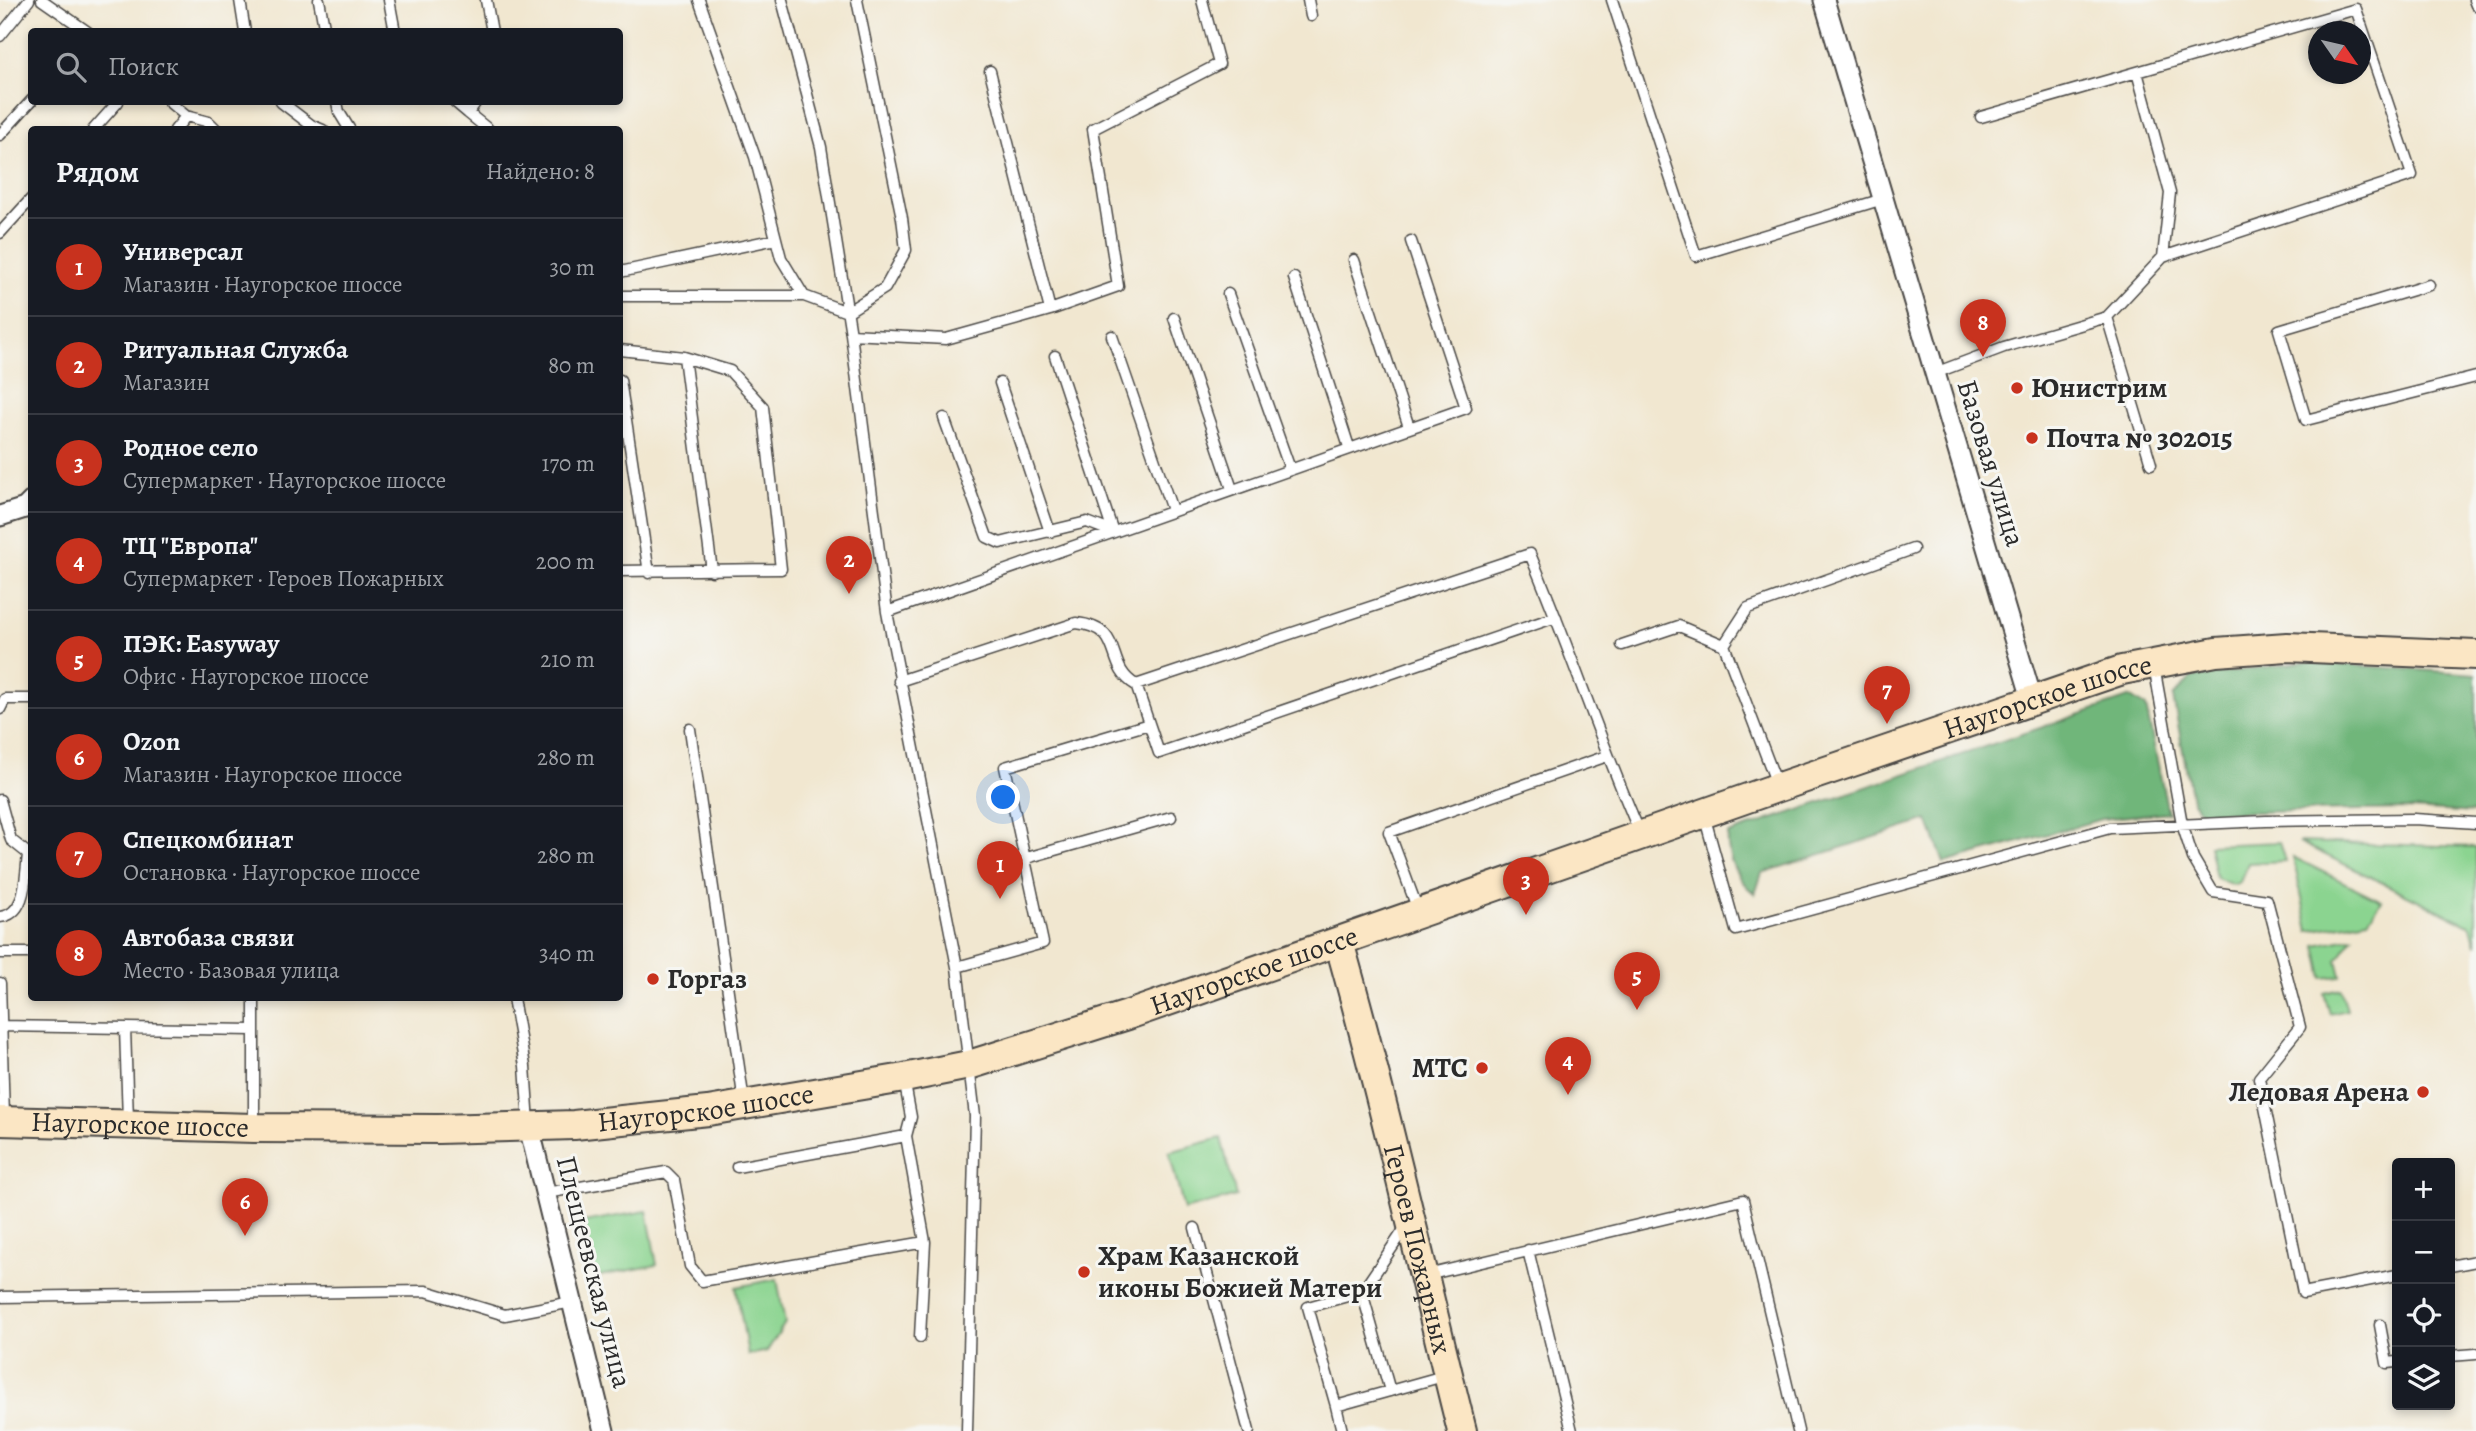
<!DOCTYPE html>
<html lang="ru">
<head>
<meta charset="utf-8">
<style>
	:root { --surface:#171b24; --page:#20242c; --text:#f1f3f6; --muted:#9ea1a6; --line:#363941; --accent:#c8321e }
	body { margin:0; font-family:Alegreya,serif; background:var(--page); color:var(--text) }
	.controls { position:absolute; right:21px; bottom:21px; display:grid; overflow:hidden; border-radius:7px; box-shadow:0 4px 10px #0003 }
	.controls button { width:63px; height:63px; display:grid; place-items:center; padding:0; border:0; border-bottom:2px solid var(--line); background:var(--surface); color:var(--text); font:35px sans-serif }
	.compass { position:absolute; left:2308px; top:21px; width:63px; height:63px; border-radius:50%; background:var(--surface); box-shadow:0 4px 10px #0003; rotate:124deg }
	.you { position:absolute; left:1004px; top:798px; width:24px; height:24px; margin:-18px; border:5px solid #fff; border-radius:50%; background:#1a73e8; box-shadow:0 0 0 10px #1a73e833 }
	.badge { display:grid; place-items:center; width:46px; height:46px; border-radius:50%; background:var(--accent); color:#fff; font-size:23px; font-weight:700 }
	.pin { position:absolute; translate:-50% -58px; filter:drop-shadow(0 2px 4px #0008) }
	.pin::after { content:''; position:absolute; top:37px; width:24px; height:21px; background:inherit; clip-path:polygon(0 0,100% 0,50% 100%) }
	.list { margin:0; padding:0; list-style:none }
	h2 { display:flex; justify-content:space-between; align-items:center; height:91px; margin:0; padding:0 28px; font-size:30px }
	h2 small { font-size:23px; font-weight:400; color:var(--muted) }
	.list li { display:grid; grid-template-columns:46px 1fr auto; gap:21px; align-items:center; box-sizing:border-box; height:98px; padding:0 28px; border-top:2px solid var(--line) }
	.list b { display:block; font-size:26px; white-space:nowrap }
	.list p { margin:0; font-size:23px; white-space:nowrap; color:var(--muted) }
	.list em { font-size:23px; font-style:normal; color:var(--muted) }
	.icon { flex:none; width:38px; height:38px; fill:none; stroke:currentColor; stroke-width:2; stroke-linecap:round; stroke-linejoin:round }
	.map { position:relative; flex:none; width:2476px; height:1431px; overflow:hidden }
	.search { position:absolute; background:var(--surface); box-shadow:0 4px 10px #0003; left:28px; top:28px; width:595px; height:77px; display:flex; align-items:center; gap:18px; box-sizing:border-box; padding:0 24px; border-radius:7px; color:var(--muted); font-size:26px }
	.panel { position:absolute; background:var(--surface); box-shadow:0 4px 10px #0003; left:28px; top:126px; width:595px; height:875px; border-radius:7px }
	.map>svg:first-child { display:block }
	.green { fill:#8bd490; stroke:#5b805e; stroke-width:2 }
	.forest { fill:#70b67a; stroke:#4e7052; stroke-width:2 }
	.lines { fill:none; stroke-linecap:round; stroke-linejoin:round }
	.service-casing { stroke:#494744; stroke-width:13 }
	.minor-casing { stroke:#494744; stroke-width:23 }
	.secondary-casing { stroke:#494744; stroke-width:32 }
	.service { stroke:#fff; stroke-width:10 }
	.minor { stroke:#fff; stroke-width:19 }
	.secondary { stroke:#fbe6c4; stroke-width:28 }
	.poi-dot { fill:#c8321e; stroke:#f6f6f2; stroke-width:2.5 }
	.labels { text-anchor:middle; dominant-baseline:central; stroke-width:6; stroke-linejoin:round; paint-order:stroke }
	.poi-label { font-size:28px; font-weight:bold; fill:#2b2b2b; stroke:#f6f6f2; text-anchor:start }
	.street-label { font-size:28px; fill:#2b2b2b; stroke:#f6f6f2 }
</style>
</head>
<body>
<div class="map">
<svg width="2476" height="1431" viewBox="0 0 2476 1431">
	<rect width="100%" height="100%" fill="#f6f6f2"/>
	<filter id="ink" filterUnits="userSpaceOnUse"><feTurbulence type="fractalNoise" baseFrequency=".0143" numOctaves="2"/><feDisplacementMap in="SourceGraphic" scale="14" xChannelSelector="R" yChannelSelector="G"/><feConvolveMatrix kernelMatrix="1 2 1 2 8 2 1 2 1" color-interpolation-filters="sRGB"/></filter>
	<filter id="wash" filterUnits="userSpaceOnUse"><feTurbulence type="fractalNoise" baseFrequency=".00686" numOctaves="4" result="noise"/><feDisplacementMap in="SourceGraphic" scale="28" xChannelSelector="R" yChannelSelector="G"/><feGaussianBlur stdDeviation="1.57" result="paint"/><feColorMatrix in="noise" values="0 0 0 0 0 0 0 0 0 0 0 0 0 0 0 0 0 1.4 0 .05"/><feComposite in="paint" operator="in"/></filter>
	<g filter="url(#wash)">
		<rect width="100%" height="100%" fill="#f1e7d0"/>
		<!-- green -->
		<path class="green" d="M 2279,842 L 2285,861 L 2248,863 L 2240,882 L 2233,885 L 2216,878 L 2209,845 Z
			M 2299,842 L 2476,847 L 2476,945 L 2471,926 Z
			M 2293,857 L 2382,901 L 2368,920 L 2309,931 Z
			M 2353,937 L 2337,960 L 2341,976 L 2323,978 L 2316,945 Z
			M 2341,989 L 2347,1010 L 2330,1014 L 2324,993 Z
			M 1221,1138 L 1236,1196 L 1184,1210 L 1169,1152 Z
			M 647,1211 L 657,1265 L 594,1277 L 583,1222 Z
			M 777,1279 L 785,1323 L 767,1351 L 748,1355 L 736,1287 Z"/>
		<!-- forest -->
		<path class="forest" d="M 2304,662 L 2476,674 L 2476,813 L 2410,809 L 2201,813 L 2192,800 L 2173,697 L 2192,677 Z
			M 2131,697 L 2146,707 L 2168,812 L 2102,819 L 1944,863 L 1928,820 L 1762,873 L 1755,894 C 1737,880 1726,858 1728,834 Z"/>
	</g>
	<g filter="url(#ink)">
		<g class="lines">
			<!-- service casing -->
			<g class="service-casing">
				<path id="service" d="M 42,0 L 88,32
					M 240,0 L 245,32
					M 319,0 L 325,32
					M 389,0 L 395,32
					M 486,0 L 492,32
					M 699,0 L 755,157 L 781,258 L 804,296 L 847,312 L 885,288 L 906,250 L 902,218 L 857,0
					M 782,0 L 821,147 L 851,334 L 887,612 L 957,967 L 975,1116 L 967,1431
					M 1308,0 L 1311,16
					M 1612,0 L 1696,256 L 1883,199
					M 2474,0 L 2476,5
					M 0,36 L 29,0
					M 990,71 L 1050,310
					M 2137,72 L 2170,193 L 2163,257
					M 169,102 L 186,116 L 209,122 L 217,130
					M 281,102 L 311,125 L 323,130
					M 337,102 L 339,112 L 350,130
					M 455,102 L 468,113 L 476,102
					M 468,113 L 489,130
					M 1981,117 L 2356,9 L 2412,175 L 2163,257 L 2107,317
					M 93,130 L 118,102
					M 175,130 L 186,116
					M 0,135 L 32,100
					M 0,233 L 32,198
					M 1354,260 L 1409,427
					M 620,272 L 776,239
					M 1294,278 L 1349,447
					M 2429,285 L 2279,330 L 2306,420 L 2476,377
					M 1228,294 L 1290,469
					M 620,296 L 804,296
					M 1174,318 L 1232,489
					M 851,334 L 946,339 L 1050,310 L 1118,286 L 1093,129 L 1219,64 L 1202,0
					M 1112,336 L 1172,510
					M 620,350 L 684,357 L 730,371 L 763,407 L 781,569 L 620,571
					M 684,357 L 712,571
					M 1935,373 L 2004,347 L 2107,317 L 2151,464
					M 620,380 L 649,573
					M 1000,383 L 1050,532
					M 944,418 L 987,537 L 1000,543 L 1087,522 L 1113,532 L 1055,356
					M 887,612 L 1466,408 L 1411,241
					M 1556,617 L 1159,753 L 1136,685 L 1530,554 C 1569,646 1600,741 1640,833
					M 1622,645 L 1679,626 L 1724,645
					M 2154,666 L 2182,824 L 2193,858 L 2213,892 L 2267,900 L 2300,1027 L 2259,1078 L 2303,1293 L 2397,1275
					M 899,681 L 1076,623 C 1127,628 1103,666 1136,685
					M 0,709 L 5,699 L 32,699
					M 690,729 L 744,1102
					M 1778,787 L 1724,645 L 1748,608 L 1913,549
					M 0,800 L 11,840 L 31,856
					M 1704,815 L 1736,930 L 2110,828 L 2266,821 L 2414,819 L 2476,823
					M 1023,859 L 1171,817
					M 1418,910 L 1389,832 L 1607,756
					M 0,917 C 27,915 25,876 28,855
					M 0,953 L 32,953
					M 957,967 L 1043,943 L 1005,767 L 1149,724
					M 0,983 L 4,1117
					M 254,998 L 254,1126
					M 513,998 L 525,1066 L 529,1123
					M 0,1026 L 253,1030
					M 125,1028 L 128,1121
					M 737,1167 L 906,1136
					M 546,1193 L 666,1172 L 674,1180 L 690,1266 L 702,1281 L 925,1242 L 906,1136 L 911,1117 L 904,1079
					M 1406,1227 L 1362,1292 L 1308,1307 L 1336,1406 L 1447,1375
					M 1195,1228 L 1249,1431
					M 1528,1250 L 1572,1431
					M 2450,1266 L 2476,1261
					M 1427,1275 L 1743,1200 L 1798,1431
					M 1362,1292 L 1390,1391
					M 0,1297 L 426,1291 L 505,1315 L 572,1302
					M 2380,1325 L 2387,1363 L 2397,1362
					M 920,1337 L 925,1242
					M 2450,1356 L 2476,1354
					M 1336,1406 L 1342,1431"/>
			</g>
			<!-- minor casing -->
			<g class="minor-casing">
				<path id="minor" d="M 1824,0 L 2032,699
					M 0,516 L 25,508 L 32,501
					M 529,1127 L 604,1431"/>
			</g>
			<!-- secondary casing -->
			<g class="secondary-casing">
				<g id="secondary">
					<path id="s1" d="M 1339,942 C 1385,1104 1421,1268 1462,1431"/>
					<path id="s2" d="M 0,1121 L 254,1128 L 438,1129 L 574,1125 L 708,1111 L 904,1078 L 969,1065 L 1128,1015 L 1779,787 L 2122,670 L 2216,652 L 2287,647 L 2476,655"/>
				</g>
			</g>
			<!-- service -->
			<use href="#service" class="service"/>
			<!-- minor -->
			<use href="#minor" class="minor"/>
			<!-- secondary -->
			<use href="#secondary" class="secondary"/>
		</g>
	</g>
	<!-- markers -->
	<g class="poi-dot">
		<circle cx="2017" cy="388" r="7"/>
		<circle cx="2032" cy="438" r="7"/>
		<circle cx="653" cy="979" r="7"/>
		<circle cx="1482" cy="1068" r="7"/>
		<circle cx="2423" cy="1092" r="7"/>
		<circle cx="1084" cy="1272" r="7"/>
	</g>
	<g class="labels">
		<!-- poi labels -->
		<g class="poi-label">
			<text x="2031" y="388">Юнистрим</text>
			<text x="2046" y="438">Почта № 302015</text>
			<text x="667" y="979">Горгаз</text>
			<text x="1468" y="1068" text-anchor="end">МТС</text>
			<text x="2409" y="1092" text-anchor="end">Ледовая Арена</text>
			<text x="1098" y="1256">Храм Казанской<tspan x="1098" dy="32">иконы Божией Матери</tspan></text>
		</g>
		<!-- street labels -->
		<g class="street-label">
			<text transform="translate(1991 463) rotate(73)">Базовая улица</text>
			<text stroke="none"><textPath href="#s2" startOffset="2114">Наугорское шоссе</textPath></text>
			<text stroke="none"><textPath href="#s2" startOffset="1274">Наугорское шоссе</textPath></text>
			<text stroke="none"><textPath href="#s2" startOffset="707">Наугорское шоссе</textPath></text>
			<text stroke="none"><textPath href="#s2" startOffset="140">Наугорское шоссе</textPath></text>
			<text stroke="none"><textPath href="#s1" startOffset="317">Героев Пожарных</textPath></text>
			<text transform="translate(594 1272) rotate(76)">Плещеевская улица</text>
		</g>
	</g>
</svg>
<div class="controls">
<button>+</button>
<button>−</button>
<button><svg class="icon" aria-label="locate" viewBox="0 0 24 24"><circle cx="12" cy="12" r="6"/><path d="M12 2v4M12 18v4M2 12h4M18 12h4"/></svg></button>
<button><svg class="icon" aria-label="layers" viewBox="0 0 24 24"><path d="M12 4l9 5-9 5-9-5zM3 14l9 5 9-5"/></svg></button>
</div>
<svg class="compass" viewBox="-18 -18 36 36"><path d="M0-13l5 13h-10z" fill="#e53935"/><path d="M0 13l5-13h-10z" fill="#9ea1a6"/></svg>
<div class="you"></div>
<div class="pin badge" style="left:1000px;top:899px">1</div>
<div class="pin badge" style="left:849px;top:594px">2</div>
<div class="pin badge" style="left:1526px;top:915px">3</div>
<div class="pin badge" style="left:1568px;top:1095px">4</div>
<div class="pin badge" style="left:1637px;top:1010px">5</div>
<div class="pin badge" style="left:245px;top:1236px">6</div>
<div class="pin badge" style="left:1887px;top:724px">7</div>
<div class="pin badge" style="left:1983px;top:357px">8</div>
<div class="search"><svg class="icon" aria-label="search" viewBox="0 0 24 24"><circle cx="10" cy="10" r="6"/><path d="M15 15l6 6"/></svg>Поиск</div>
<section class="panel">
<h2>Рядом<small>Найдено: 8</small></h2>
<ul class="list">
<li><span class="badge">1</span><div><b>Универсал</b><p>Магазин · Наугорское шоссе</p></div><em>30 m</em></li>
<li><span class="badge">2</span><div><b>Ритуальная Служба</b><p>Магазин</p></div><em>80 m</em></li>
<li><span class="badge">3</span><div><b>Родное село</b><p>Супермаркет · Наугорское шоссе</p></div><em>170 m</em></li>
<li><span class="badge">4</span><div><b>ТЦ &quot;Европа&quot;</b><p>Супермаркет · Героев Пожарных</p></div><em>200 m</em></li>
<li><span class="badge">5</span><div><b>ПЭК: Easyway</b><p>Офис · Наугорское шоссе</p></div><em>210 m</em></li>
<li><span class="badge">6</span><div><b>Ozon</b><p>Магазин · Наугорское шоссе</p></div><em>280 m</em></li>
<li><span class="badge">7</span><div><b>Спецкомбинат</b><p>Остановка · Наугорское шоссе</p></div><em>280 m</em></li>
<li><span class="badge">8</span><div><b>Автобаза связи</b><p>Место · Базовая улица</p></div><em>340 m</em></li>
</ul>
</section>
</div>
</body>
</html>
